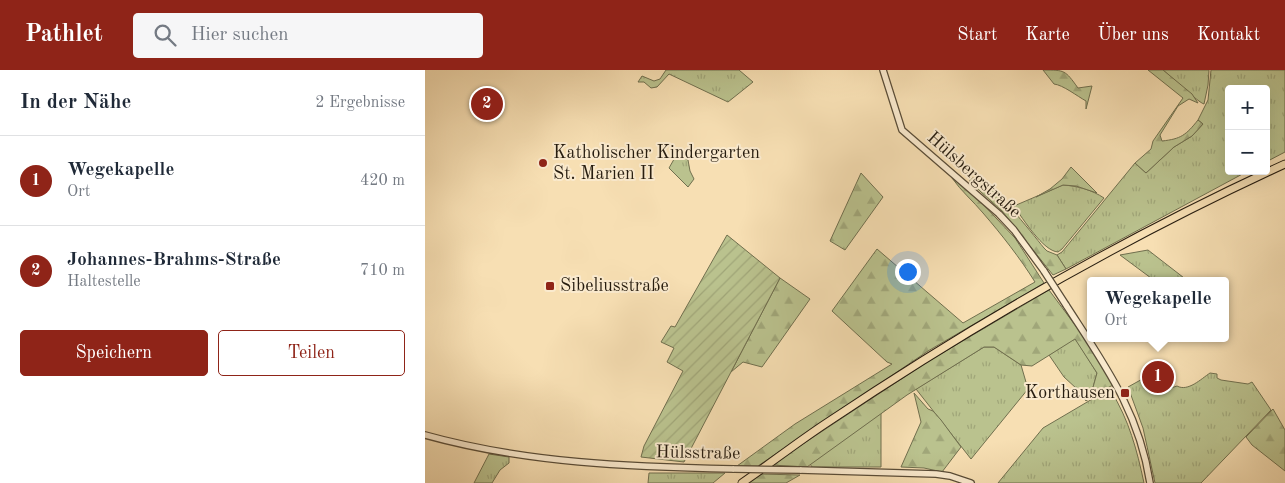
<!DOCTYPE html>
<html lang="de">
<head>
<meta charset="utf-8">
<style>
	:root { --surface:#fff; --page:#f6f6f7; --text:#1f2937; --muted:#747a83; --line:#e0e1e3; --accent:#8f2418 }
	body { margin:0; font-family:"Old Standard TT",serif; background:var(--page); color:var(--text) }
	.controls { position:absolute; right:15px; top:15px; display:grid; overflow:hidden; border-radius:5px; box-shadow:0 5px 20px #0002 }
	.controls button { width:45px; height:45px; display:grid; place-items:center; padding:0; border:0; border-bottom:1px solid var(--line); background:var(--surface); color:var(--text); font:25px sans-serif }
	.you { position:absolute; left:482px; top:201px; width:18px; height:18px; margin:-12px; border:4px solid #fff; border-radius:50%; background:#1a73e8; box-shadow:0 0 0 8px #1a73e833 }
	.badge { display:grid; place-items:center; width:32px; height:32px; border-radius:50%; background:var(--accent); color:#fff; font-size:16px; font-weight:700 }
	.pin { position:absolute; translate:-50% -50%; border:2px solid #fff; box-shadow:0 1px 5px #0006 }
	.popup { position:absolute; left:662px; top:207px; width:142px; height:65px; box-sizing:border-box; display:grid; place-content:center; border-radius:5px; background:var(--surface); filter:drop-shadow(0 1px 4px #0005); font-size:16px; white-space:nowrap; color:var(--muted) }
	.popup b { font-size:19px; color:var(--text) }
	.popup::after { content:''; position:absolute; left:50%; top:100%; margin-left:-10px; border:10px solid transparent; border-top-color:var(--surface) }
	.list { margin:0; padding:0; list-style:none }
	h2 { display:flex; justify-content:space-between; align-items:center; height:65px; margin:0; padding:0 20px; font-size:21px }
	h2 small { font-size:16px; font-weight:400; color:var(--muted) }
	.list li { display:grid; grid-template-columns:32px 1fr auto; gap:15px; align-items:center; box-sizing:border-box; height:90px; padding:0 20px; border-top:1px solid var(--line) }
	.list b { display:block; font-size:19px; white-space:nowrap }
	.list p { margin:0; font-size:16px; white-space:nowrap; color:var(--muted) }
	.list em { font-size:16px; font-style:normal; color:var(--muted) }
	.actions { display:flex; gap:10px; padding:15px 20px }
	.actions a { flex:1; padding:11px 0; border:1px solid var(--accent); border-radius:5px; text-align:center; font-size:18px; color:var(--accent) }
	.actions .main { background:var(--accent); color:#fff }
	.icon { flex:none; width:28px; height:28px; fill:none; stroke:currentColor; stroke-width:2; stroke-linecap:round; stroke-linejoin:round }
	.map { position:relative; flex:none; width:860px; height:413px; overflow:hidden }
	header { display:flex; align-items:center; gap:30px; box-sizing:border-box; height:70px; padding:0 25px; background:var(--accent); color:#fff }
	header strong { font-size:24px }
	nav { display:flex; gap:28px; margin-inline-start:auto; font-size:18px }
	.search { width:350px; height:45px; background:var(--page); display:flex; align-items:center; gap:12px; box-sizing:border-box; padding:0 18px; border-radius:5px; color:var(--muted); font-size:19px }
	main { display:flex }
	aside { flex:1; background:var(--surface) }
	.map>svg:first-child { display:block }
	.grass { fill:url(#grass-tufts); stroke:#706f4e }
	.forest { fill:url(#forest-firs); stroke:#706f4e }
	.garden { fill:url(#garden-furrows); stroke:#706f4e }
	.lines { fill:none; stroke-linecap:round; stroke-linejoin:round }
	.minor-casing { stroke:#5a4d38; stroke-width:8 }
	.major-casing { stroke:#261c0f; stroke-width:9 }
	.minor { stroke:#faeace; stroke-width:5.5 }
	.major { stroke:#f7dfb3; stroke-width:7 }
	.minor-bridge-casing { stroke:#5a4d38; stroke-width:8; stroke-linecap:butt }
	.minor-bridge { stroke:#faeace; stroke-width:5.5 }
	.poi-dot { fill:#8f2418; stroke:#faeace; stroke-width:2 }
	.labels { text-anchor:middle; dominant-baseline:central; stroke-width:4; stroke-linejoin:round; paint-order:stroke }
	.poi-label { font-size:18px; fill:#261c0f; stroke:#faeace; text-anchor:start }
	.street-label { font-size:18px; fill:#261c0f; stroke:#faeace }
</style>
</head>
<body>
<header>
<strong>Pathlet</strong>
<div class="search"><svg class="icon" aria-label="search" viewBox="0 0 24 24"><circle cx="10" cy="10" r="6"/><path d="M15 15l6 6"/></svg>Hier suchen</div>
<nav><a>Start</a><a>Karte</a><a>Über uns</a><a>Kontakt</a></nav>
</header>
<main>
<aside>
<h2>In der Nähe<small>2 Ergebnisse</small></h2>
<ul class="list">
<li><span class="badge">1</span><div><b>Wegekapelle</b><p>Ort</p></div><em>420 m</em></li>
<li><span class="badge">2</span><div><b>Johannes-Brahms-Straße</b><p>Haltestelle</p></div><em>710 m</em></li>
</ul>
<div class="actions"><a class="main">Speichern</a><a>Teilen</a></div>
</aside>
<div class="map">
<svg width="860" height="413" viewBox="0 0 860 413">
	<defs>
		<pattern id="grass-tufts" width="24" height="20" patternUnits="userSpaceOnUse" patternTransform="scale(1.25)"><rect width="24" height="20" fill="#bac28e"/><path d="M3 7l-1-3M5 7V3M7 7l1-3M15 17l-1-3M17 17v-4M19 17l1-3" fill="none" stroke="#a0a679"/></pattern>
		<pattern id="forest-firs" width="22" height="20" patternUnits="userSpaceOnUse" patternTransform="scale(1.25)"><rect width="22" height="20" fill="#bac28e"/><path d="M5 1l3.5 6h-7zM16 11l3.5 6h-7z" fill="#a0a679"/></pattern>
		<pattern id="garden-furrows" width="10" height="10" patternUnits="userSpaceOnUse" patternTransform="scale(1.25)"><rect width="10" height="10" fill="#bac28e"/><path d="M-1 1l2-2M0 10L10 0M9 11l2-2" fill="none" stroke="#a0a679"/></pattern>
	</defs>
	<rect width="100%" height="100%" fill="#f7dfb3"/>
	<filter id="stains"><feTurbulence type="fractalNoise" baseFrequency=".004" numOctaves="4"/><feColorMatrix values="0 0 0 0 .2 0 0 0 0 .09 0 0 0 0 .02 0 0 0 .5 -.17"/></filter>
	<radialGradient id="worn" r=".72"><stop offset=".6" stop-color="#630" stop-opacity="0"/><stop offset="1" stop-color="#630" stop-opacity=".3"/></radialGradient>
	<!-- grass -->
	<path class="grass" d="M 241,0 L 314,0 L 328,12 L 303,32 L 244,4 L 232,17 L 226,18 L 219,12 L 213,12 L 217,6 L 229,11 L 235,9 Z
		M 738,0 L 784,0 L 783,15 L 779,34 C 774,33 745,6 738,0 Z
		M 786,0 L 860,0 L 860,82 L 841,92 L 841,19 L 804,19 L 804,101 L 823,101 L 641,199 L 632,185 L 637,182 L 710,93 L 721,103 L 749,77 L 767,66 L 778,54 L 773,50 L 783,30 Z
		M 252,84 L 263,90 L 265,101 L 269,109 L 263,117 L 244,98 Z
		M 638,115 C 653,116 667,120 679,128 L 637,179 L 633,182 C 618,181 598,149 589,136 Z
		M 723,180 L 763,211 L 730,211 L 695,185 Z
		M 650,268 L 672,303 L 665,328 L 661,331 L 652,319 L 639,307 L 624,285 Z
		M 559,277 L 569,277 L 596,295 L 603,319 L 546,389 L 491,319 Z
		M 785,303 L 792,304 L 792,308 L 796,310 L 823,314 L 827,312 L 846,340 L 776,413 L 730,413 L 718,358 L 703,317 L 721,307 L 729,314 L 734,322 L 752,316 C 763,322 776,309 785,303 Z
		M 686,321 C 704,350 712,380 719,413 L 573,413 L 618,358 L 669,328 Z
		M 456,343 L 456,397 L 387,397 L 385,394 Z
		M 64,384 L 84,387 L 84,393 L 75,400 L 67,413 L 49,413 Z
		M 224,403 L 300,403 L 288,413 L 223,413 Z"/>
	<!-- forest -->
	<path class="forest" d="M 618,0 C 640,0 640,0 653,18 L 667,16 L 661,39 L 661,31 C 652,26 638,15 629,14 Z
		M 723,0 L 738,0 L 767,24 L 773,33 L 764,29 L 753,36 L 735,65 L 737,71 C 756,69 761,65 773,50 L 778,54 L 767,66 L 749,77 L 721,103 L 710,93 L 726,79 L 728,71 L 758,28 Z
		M 646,97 L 672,123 L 651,116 L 638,115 L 611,127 L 625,119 L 637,109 Z
		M 436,103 L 458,127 L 420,180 L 405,171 Z
		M 527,108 L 552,128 L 590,168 L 619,213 L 503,281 L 333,396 L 312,396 L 370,354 L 467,294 L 462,292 L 407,241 L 452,179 L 538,253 L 610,212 C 595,188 577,165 558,143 C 548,131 536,121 527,108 Z
		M 548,108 C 568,112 605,161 619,178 L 622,181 L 632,185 L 641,199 L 628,205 L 577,141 L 545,112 L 545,109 Z
		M 355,208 L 385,229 L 337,297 L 318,292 L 306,302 Z
		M 624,220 L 679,294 L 692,315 L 686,316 L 665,328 L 672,303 L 650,269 L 607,296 L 596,295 L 569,277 L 559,277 L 482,325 L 382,397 L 346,395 L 502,292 Z
		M 489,323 L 503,339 L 508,341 L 516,350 L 536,377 L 517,402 L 499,398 L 476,397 L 496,352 Z
		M 848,339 L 860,360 L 860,401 L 827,375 L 821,367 Z
		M 335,404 L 375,405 L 361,413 L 323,413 Z"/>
	<!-- garden -->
	<path class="garden" d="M 302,165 L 355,208 L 259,392 L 216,387 L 219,376 L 258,301 L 242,292 L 249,278 L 236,272 L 246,256 L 250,257 Z"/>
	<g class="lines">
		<!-- minor casing -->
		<g class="minor-casing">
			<path id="minor" d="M 458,0 L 477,60 L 574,144 L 589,160 L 619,201
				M 641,235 C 679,294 714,341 725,413
				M 0,365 C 100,393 206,397 309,399
				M 375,400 L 511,404 L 525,406 L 546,413"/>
		</g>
		<!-- major casing -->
		<g class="major-casing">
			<path id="major" d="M 317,413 C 346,393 374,371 403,352 C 549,254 701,167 860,94"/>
		</g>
		<!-- minor -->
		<use href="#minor" class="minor"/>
		<!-- major -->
		<use href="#major" class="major"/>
		<!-- minor-bridge casing -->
		<g class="minor-bridge-casing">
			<path id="minor-bridge" d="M 619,201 L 641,235
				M 309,399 L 375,400"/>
		</g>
		<!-- minor-bridge -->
		<use href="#minor-bridge" class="minor-bridge"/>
	</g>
	<!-- markers -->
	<g class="poi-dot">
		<circle cx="118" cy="93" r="5"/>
		<rect x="120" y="211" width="10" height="10" rx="2.5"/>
		<rect x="695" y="318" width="10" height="10" rx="2.5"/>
	</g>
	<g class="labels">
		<!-- poi labels -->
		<g class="poi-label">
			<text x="128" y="83">Katholischer Kindergarten<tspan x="128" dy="21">St. Marien II</tspan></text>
			<text x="135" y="216">Sibeliusstraße</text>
			<text x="690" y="323" text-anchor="end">Korthausen</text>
		</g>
		<!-- street labels -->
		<g class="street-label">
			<text transform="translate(549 105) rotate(42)">Hülsbergstraße</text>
			<text transform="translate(273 383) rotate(1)">Hülsstraße</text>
		</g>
	</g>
	<rect width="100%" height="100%" filter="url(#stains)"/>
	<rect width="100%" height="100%" fill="url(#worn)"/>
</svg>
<div class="controls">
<button>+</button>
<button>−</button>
</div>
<div class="you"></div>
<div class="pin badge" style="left:733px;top:307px">1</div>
<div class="popup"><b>Wegekapelle</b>Ort</div>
<div class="pin badge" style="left:62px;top:34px">2</div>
</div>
</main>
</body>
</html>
